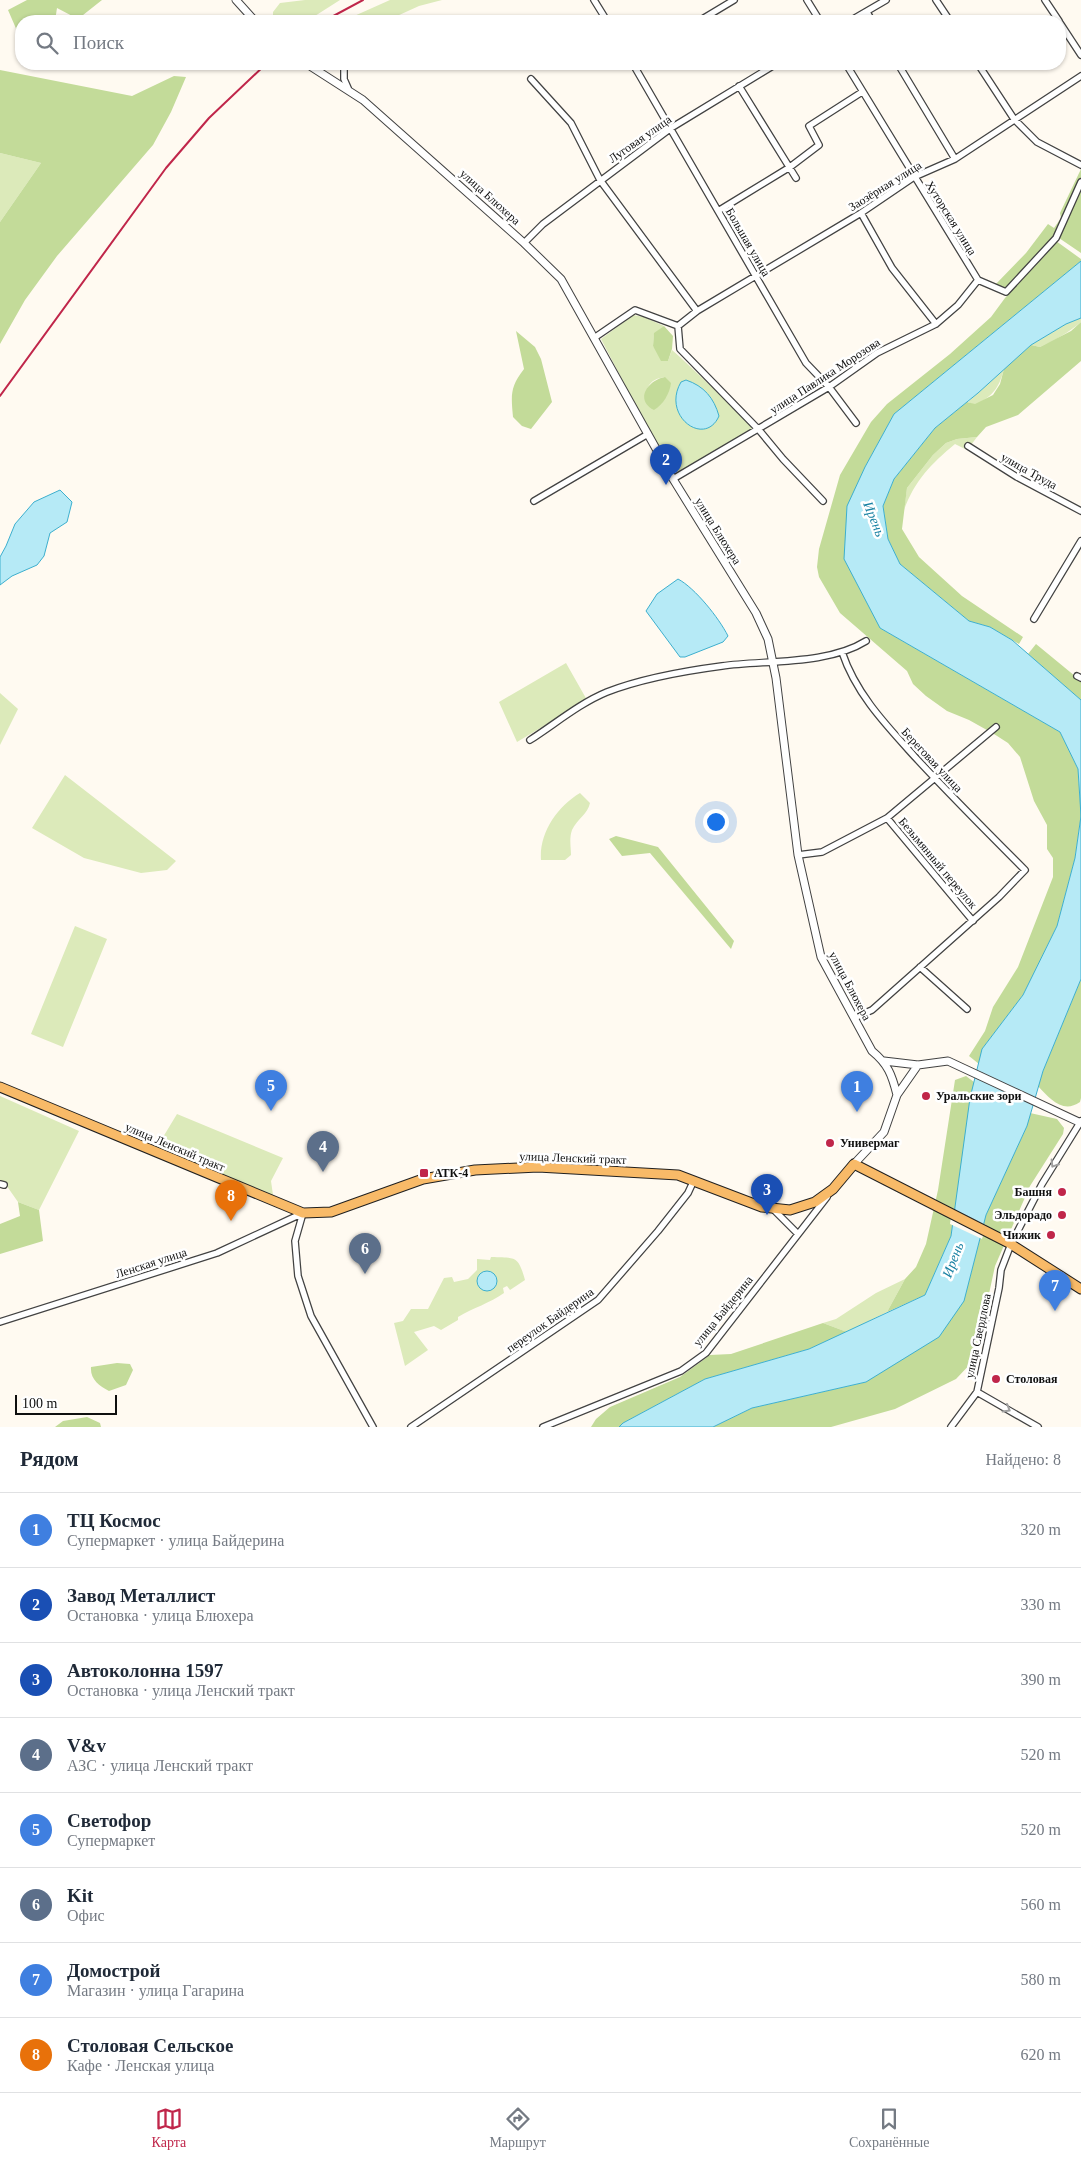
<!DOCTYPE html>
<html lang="ru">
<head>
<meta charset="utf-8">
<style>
	:root { --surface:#fff; --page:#f6f6f7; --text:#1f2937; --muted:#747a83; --line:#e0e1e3; --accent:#c0264a }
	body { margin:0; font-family:Georgia,serif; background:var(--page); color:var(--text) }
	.scale { position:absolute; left:15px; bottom:12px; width:102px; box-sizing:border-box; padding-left:5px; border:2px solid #0f0f0f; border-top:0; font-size:14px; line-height:18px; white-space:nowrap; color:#0f0f0f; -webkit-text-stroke:4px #fff; paint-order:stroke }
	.you { position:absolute; left:715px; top:821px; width:18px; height:18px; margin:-12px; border:4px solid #fff; border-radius:50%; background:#1a73e8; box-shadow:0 0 0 8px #1a73e833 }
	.badge { display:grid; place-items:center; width:32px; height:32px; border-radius:50%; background:var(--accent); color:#fff; font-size:16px; font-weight:700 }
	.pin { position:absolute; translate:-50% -41px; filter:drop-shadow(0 1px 2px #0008) }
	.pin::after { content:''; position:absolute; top:26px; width:18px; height:15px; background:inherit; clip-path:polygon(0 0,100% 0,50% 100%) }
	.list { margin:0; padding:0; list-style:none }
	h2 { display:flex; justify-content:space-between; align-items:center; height:65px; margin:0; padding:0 20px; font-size:21px }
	h2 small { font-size:16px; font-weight:400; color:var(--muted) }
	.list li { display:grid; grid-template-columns:32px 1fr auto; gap:15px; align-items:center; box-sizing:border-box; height:75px; padding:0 20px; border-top:1px solid var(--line) }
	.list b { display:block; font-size:19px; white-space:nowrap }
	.list p { margin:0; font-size:16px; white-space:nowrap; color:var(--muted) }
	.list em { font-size:16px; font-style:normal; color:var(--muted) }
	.icon { flex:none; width:28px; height:28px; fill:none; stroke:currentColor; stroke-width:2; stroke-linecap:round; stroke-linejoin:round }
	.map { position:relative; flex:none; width:1081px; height:1427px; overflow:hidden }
	.search { position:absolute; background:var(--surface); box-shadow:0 1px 4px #0004; left:15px; right:15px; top:15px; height:55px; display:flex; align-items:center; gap:12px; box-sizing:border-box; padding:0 18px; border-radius:20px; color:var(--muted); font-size:19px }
	.sheet { height:665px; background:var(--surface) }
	nav { display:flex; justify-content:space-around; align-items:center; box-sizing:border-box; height:70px; border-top:1px solid var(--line); background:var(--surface); font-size:14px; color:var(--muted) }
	nav a { display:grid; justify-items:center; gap:2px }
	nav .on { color:var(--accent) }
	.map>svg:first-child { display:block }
	.green { fill:#dceaba; fill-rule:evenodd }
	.forest { fill:#c3db99 }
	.water { fill:#b6eaf6; stroke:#3dafce }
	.pier { fill:#fffaf1 }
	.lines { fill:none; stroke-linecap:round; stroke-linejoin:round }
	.minor-casing { stroke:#424242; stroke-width:8 }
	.tertiary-casing { stroke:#424242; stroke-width:9 }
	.primary-casing { stroke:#202020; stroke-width:11 }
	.minor { stroke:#fff; stroke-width:5.5 }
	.tertiary { stroke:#fff; stroke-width:7 }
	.primary { stroke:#f8ba68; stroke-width:9 }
	.rail { stroke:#c0264a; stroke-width:2 }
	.oneway { stroke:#9f9f9f }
	.poi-dot { fill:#c0264a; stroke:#fff; stroke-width:2 }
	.labels { text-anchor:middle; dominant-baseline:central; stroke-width:5; stroke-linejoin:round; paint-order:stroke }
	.street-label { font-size:12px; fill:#0f0f0f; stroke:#fff }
	.poi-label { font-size:12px; font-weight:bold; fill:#0f0f0f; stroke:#fff; text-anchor:start }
	.water-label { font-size:14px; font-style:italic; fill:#1780a2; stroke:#fff }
</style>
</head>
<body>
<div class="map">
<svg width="1081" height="1427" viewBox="0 0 1081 1427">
	<rect width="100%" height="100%" fill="#fffaf1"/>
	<!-- green -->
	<path class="green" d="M 305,0 L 340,0 L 307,21 L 273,21 L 273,12 L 280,3 Z
		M 390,0 L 442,0 L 419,6 L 386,21 L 343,21 Z
		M 0,153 L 41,163 L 0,222 Z
		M 633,315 L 644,317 L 664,326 L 654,334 L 653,346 L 668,361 L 672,350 L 680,357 L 750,423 L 752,429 L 747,434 L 678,472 L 673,469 L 651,435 L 601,339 ZM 665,377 L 645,398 C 647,385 651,379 665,377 Z
		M 1081,318 L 1081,322 C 1068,333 1055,340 1040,347 L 1031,345 L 1066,324 Z
		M 1004,369 C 999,388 993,396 975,405 L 968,402 Z
		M 977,437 L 971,445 L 967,444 L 965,449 L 955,444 C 931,464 915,480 904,510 L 907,488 L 933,455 L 946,443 L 957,439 Z
		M 566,663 L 587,700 L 517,742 L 499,702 Z
		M 0,693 L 18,709 L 0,745 Z
		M 65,775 L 176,861 L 167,870 L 141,873 L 84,858 L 32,828 Z
		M 580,793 L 590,803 C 588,814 577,819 572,830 C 569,838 571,848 571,855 L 565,860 L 541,860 C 539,833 557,807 580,793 Z
		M 75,926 L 107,939 L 63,1047 L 31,1034 Z
		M 0,1096 L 79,1131 L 39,1210 L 18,1202 L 4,1182 L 0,1182 Z
		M 177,1114 L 283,1158 L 271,1181 L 273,1195 L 157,1147 Z
		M 491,1257 C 516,1258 518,1255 525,1280 L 510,1290 L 507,1286 L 503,1288 L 504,1293 C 490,1303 473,1308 458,1317 L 458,1320 L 441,1330 L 434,1326 L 414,1332 L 428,1350 L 405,1366 L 394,1323 L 403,1321 L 411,1309 L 428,1309 L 444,1278 L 452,1277 L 454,1282 L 468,1279 L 477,1270 L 477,1259 L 490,1260 Z
		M 905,1279 L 887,1312 L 847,1332 L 823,1323 L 836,1319 L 876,1293 Z"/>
	<!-- forest -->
	<path class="forest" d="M 27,0 L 102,0 L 78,19 L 57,8 L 55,21 L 21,21 L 21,40 L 8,10 Z
		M 0,70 L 132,96 L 174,76 L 186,77 L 171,112 L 153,145 L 57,256 L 25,300 L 0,344 L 0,222 L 41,163 L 0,153 Z
		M 1081,169 L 1081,178 L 1054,238 L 1009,288 L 995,285 L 1026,253 L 1048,224 L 1054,228 L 1061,218 L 1060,213 Z
		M 1081,188 L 1081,253 L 1059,238 Z
		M 1056,241 L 1081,259 L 1081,261 L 894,414 L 865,467 L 880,628 L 1060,732 L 1078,769 L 1081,816 L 1075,858 L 1057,926 L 1023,995 L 982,1049 L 979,1064 L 969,1056 L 985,1031 L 993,1007 L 1018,967 L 1053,877 L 1053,858 L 1047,849 L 1047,825 L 1034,801 L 1020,757 L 1008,743 L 994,734 L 969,720 L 947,711 L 926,696 L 913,684 L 907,671 L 840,613 L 819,577 L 817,567 L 819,549 L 840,475 L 871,422 L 887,404 L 950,354 L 991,317 L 1005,298 Z
		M 1081,322 L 1081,361 L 1018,415 L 986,427 L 977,437 L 957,439 L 946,443 L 933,455 L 907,488 L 902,529 L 919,557 L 962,596 L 1023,637 L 1019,644 L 990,627 L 969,621 L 900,564 L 888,539 L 883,506 L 894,479 L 935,428 L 967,402 L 975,404 L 993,395 L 1000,384 L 1004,369 L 1031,345 L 1040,347 L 1071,331 Z
		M 664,326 L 673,336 L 672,349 L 668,361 L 661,361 L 653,346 L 654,333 Z
		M 516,331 L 535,347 L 541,359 L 552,402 L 531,429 L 522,426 L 513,417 C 511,395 510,387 524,369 Z
		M 665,377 L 671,383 C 670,393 663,405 654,410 C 634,400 648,380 665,377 Z
		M 1036,644 L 1081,681 L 1081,700 L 1028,654 Z
		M 616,836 L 658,847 L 734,941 L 731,949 L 650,853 L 622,856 L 609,839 Z
		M 1081,979 L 1081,1098 L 1080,1102 C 1063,1114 1050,1099 1038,1086 L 1043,1071 Z
		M 966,1076 L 974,1082 L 951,1236 L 925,1295 L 887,1312 L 905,1279 L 916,1267 L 926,1244 L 938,1190 L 955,1080 Z
		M 1030,1113 L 1057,1119 L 1064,1128 L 1063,1134 L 1030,1186 L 995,1266 L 975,1359 L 956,1379 L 895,1409 L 831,1427 L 713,1427 L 752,1408 L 866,1382 L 964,1300 L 986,1215 L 1027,1126 Z
		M 18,1202 L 39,1210 L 43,1241 L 0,1254 L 0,1224 L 20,1216 Z
		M 823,1323 L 847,1332 L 809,1349 L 705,1379 L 623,1423 L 619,1427 L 591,1427 L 596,1419 L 610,1407 L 680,1377 L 710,1355 L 731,1354 Z
		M 117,1363 L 130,1364 L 133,1370 L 126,1385 L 109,1391 C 99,1386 90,1379 91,1367 Z
		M 87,1417 L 100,1423 L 101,1427 L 55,1427 L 63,1421 Z"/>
	<!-- water -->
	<path class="water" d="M 1081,261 L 1081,318 L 1066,324 L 1031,345 L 978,393 L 935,428 L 894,479 L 883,506 L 888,539 L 900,564 L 969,621 L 990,627 L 1012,640 L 1081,700 L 1081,979 L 1043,1071 L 1027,1126 L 986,1215 L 964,1301 L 939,1337 L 866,1382 L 752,1408 L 713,1427 L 619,1427 L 623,1423 L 705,1379 L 809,1349 L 925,1295 L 951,1236 L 970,1098 L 982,1049 L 1023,995 L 1057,926 L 1075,858 L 1081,816 L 1078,769 L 1060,732 L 880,628 L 844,559 L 847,506 L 865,467 L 894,414 Z
		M 686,380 C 704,386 714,398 719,416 C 705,448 661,416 681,382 Z
		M 60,490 L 72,502 L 67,522 L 50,533 L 44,556 L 37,565 L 12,576 L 0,585 L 0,557 L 6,546 L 15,524 L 34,502 Z
		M 678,579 C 695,588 719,618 728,636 L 723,642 L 685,657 L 680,657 L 646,611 L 657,594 Z
		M477 1281a10 10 0 1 1 20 0a10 10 0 1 1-20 0Z"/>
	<!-- pier -->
	<path class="pier" d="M 952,1209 L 986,1225 L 982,1239 L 950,1224 Z"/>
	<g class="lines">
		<!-- minor casing -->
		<g class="minor-casing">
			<path id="minor" d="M 594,0 L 607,21
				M 807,0 L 820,21
				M 936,0 L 950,21
				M 1045,0 L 1059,21
				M 867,12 L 872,21
				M 699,21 L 734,0
				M 850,21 L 886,0
				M 1060,23 L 1081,55
				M 344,64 L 344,79 L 348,88
				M 633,64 L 806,363 L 829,387 L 856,423
				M 846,64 L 978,280
				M 898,64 L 955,159
				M 978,64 L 1014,119 L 1037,142 L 1081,165
				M 531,79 L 571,123 L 600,180 L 697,311
				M 739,86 L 796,178
				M 718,211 L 790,167 L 819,145 L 809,126 L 862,92
				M 861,213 L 892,268 L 936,324
				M 524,243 L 543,224 L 671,128 L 776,64
				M 678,326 L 680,349 L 759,430 L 783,459 L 823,501
				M 594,338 L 635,310 L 678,326 L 697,311 L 861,213 L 914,177 L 955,159 L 1081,76
				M 968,446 L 1017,477 L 1081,511
				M 673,479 L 829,387 L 877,353 L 936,324 L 958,305 L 978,280 L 1006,292 L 1056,238 L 1081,182
				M 534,501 L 648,434
				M 1034,619 L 1081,541
				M 842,652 C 856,694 886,725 915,757 C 951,796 988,833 1025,870 L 999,897 L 872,1010 L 854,1018
				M 1077,676 L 1081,678
				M 530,740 C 555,724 580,703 607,692 C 643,678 684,671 722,666 C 765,660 828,665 866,641
				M 887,818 L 973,921
				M 798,855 L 822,852 L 887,818 L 996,727
				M 920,967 L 967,1009
				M 0,1184 L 4,1185
				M 772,1208 L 798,1234
				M 303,1213 L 295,1241 L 298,1276 L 311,1316 L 373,1427
				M 0,1322 L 217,1253 L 303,1213
				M 977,1392 L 1038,1427
				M 411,1427 L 598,1300 L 658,1231 L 688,1193 L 694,1180
				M 543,1427 L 681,1371 L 706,1353 L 827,1197
				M 951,1427 L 977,1392 L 999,1288 L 1001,1270 L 1011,1244 L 1042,1184 L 1081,1121"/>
		</g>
		<!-- tertiary casing -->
		<g class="tertiary-casing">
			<path id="tertiary" d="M 236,0 L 255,21
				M 307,64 L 363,100 L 524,243 L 561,279 L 673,479 L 756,613 L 768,639 L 776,678 L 798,855 L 821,957 L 872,1051 C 888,1064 892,1075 897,1095
				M 884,1061 L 918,1065 L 948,1061 L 1081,1123
				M 854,1164 L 884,1132 L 897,1095 L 918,1065"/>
		</g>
		<!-- primary casing -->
		<g class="primary-casing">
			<path id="primary" d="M 0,1087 L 303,1213 L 331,1212 L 423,1179 L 475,1170 L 538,1167 L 678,1175 L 762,1207 L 790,1210 L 815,1202 L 833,1189 L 854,1164 L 1009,1243 L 1081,1289"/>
		</g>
		<!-- minor -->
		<use href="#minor" class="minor"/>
		<!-- tertiary -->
		<use href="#tertiary" class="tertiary"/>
		<!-- primary -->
		<use href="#primary" class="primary"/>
		<!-- rail -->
		<path class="rail" d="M 324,21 L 363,0
			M 0,396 L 166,168 L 209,118 L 266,64"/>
	</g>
	<!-- one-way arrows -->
	<defs><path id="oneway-chevron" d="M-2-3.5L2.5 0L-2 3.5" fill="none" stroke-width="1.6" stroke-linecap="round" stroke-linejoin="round" transform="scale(1.25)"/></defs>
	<g class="oneway">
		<use href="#oneway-chevron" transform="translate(1054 1164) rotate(122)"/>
		<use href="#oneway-chevron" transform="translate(1007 1409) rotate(30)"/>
	</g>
	<!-- markers -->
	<g class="poi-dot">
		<circle cx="926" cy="1096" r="5"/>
		<circle cx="830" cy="1143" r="5"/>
		<rect x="419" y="1168" width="10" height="10" rx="2.5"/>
		<circle cx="1062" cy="1192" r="5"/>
		<circle cx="1062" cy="1215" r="5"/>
		<circle cx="1051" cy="1235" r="5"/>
		<circle cx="996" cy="1379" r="5"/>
	</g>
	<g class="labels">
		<!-- street labels -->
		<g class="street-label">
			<text transform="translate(640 139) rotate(-35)">Луговая улица</text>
			<text transform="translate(885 186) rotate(-32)">Заозёрная улица</text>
			<text transform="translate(490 197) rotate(42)">улица Блюхера</text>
			<text transform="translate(951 218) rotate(58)">Хуторская улица</text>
			<text transform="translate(748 242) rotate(60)">Большая улица</text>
			<text transform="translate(825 376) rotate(-33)">улица Павлика Морозова</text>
			<text transform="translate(1029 471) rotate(29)">улица Труда</text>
			<text transform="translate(718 531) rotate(58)">улица Блюхера</text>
			<text transform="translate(932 760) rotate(47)">Береговая улица</text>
			<text transform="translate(938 863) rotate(50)">Безымянный переулок</text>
			<text transform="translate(850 986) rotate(62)">улица Блюхера</text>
			<text transform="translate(175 1147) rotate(23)">улица Ленский тракт</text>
			<text transform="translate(573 1158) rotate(2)">улица Ленский тракт</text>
			<text transform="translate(151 1263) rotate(-18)">Ленская улица</text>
			<text transform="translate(723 1311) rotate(-51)">улица Байдерина</text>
			<text transform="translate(550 1320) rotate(-35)">переулок Байдерина</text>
			<text transform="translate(978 1336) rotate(-78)">улица Свердлова</text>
		</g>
		<!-- poi labels -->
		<g class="poi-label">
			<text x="936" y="1096">Уральские зори</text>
			<text x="840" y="1143">Универмаг</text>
			<text x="434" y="1173">АТК-4</text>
			<text x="1052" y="1192" text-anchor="end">Башня</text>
			<text x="1052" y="1215" text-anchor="end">Эльдорадо</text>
			<text x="1041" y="1235" text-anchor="end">Чижик</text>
			<text x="1006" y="1379">Столовая</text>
		</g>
		<!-- water labels -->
		<g class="water-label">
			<text transform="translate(874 519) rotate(68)">Ирень</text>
			<text transform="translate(953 1260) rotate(-69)">Ирень</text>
		</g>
	</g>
</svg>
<div class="scale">100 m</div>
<div class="you"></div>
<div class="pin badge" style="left:857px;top:1112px;background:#3f7fe0">1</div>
<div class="pin badge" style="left:666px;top:485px;background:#1a4fb4">2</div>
<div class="pin badge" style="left:767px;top:1215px;background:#1a4fb4">3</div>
<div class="pin badge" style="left:323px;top:1172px;background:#5c6f8a">4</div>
<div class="pin badge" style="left:271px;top:1111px;background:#3f7fe0">5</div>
<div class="pin badge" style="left:365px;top:1274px;background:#5c6f8a">6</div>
<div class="pin badge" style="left:1055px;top:1311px;background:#3f7fe0">7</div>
<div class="pin badge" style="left:231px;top:1221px;background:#e8710a">8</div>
<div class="search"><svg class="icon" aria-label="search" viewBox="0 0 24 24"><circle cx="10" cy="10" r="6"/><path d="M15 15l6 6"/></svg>Поиск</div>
</div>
<section class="sheet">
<h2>Рядом<small>Найдено: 8</small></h2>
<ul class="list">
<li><span class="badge" style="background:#3f7fe0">1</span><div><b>ТЦ Космос</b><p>Супермаркет · улица Байдерина</p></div><em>320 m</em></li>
<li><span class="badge" style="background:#1a4fb4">2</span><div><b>Завод Металлист</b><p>Остановка · улица Блюхера</p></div><em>330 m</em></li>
<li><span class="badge" style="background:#1a4fb4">3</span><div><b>Автоколонна 1597</b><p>Остановка · улица Ленский тракт</p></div><em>390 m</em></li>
<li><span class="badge" style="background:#5c6f8a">4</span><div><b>V&amp;v</b><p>АЗС · улица Ленский тракт</p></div><em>520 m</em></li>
<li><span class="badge" style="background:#3f7fe0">5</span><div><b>Светофор</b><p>Супермаркет</p></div><em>520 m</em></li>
<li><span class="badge" style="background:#5c6f8a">6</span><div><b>Kit</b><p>Офис</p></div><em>560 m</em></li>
<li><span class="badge" style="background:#3f7fe0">7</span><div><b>Домострой</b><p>Магазин · улица Гагарина</p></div><em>580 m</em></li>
<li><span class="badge" style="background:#e8710a">8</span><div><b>Столовая Сельское</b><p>Кафе · Ленская улица</p></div><em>620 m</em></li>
</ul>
</section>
<nav>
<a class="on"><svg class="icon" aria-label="map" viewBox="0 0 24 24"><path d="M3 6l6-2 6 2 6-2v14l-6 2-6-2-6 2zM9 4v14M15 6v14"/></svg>Карта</a>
<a><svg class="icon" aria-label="directions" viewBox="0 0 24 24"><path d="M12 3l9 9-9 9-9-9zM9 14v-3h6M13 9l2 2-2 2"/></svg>Маршрут</a>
<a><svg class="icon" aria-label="saved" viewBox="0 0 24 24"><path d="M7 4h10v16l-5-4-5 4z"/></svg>Сохранённые</a>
</nav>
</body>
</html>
